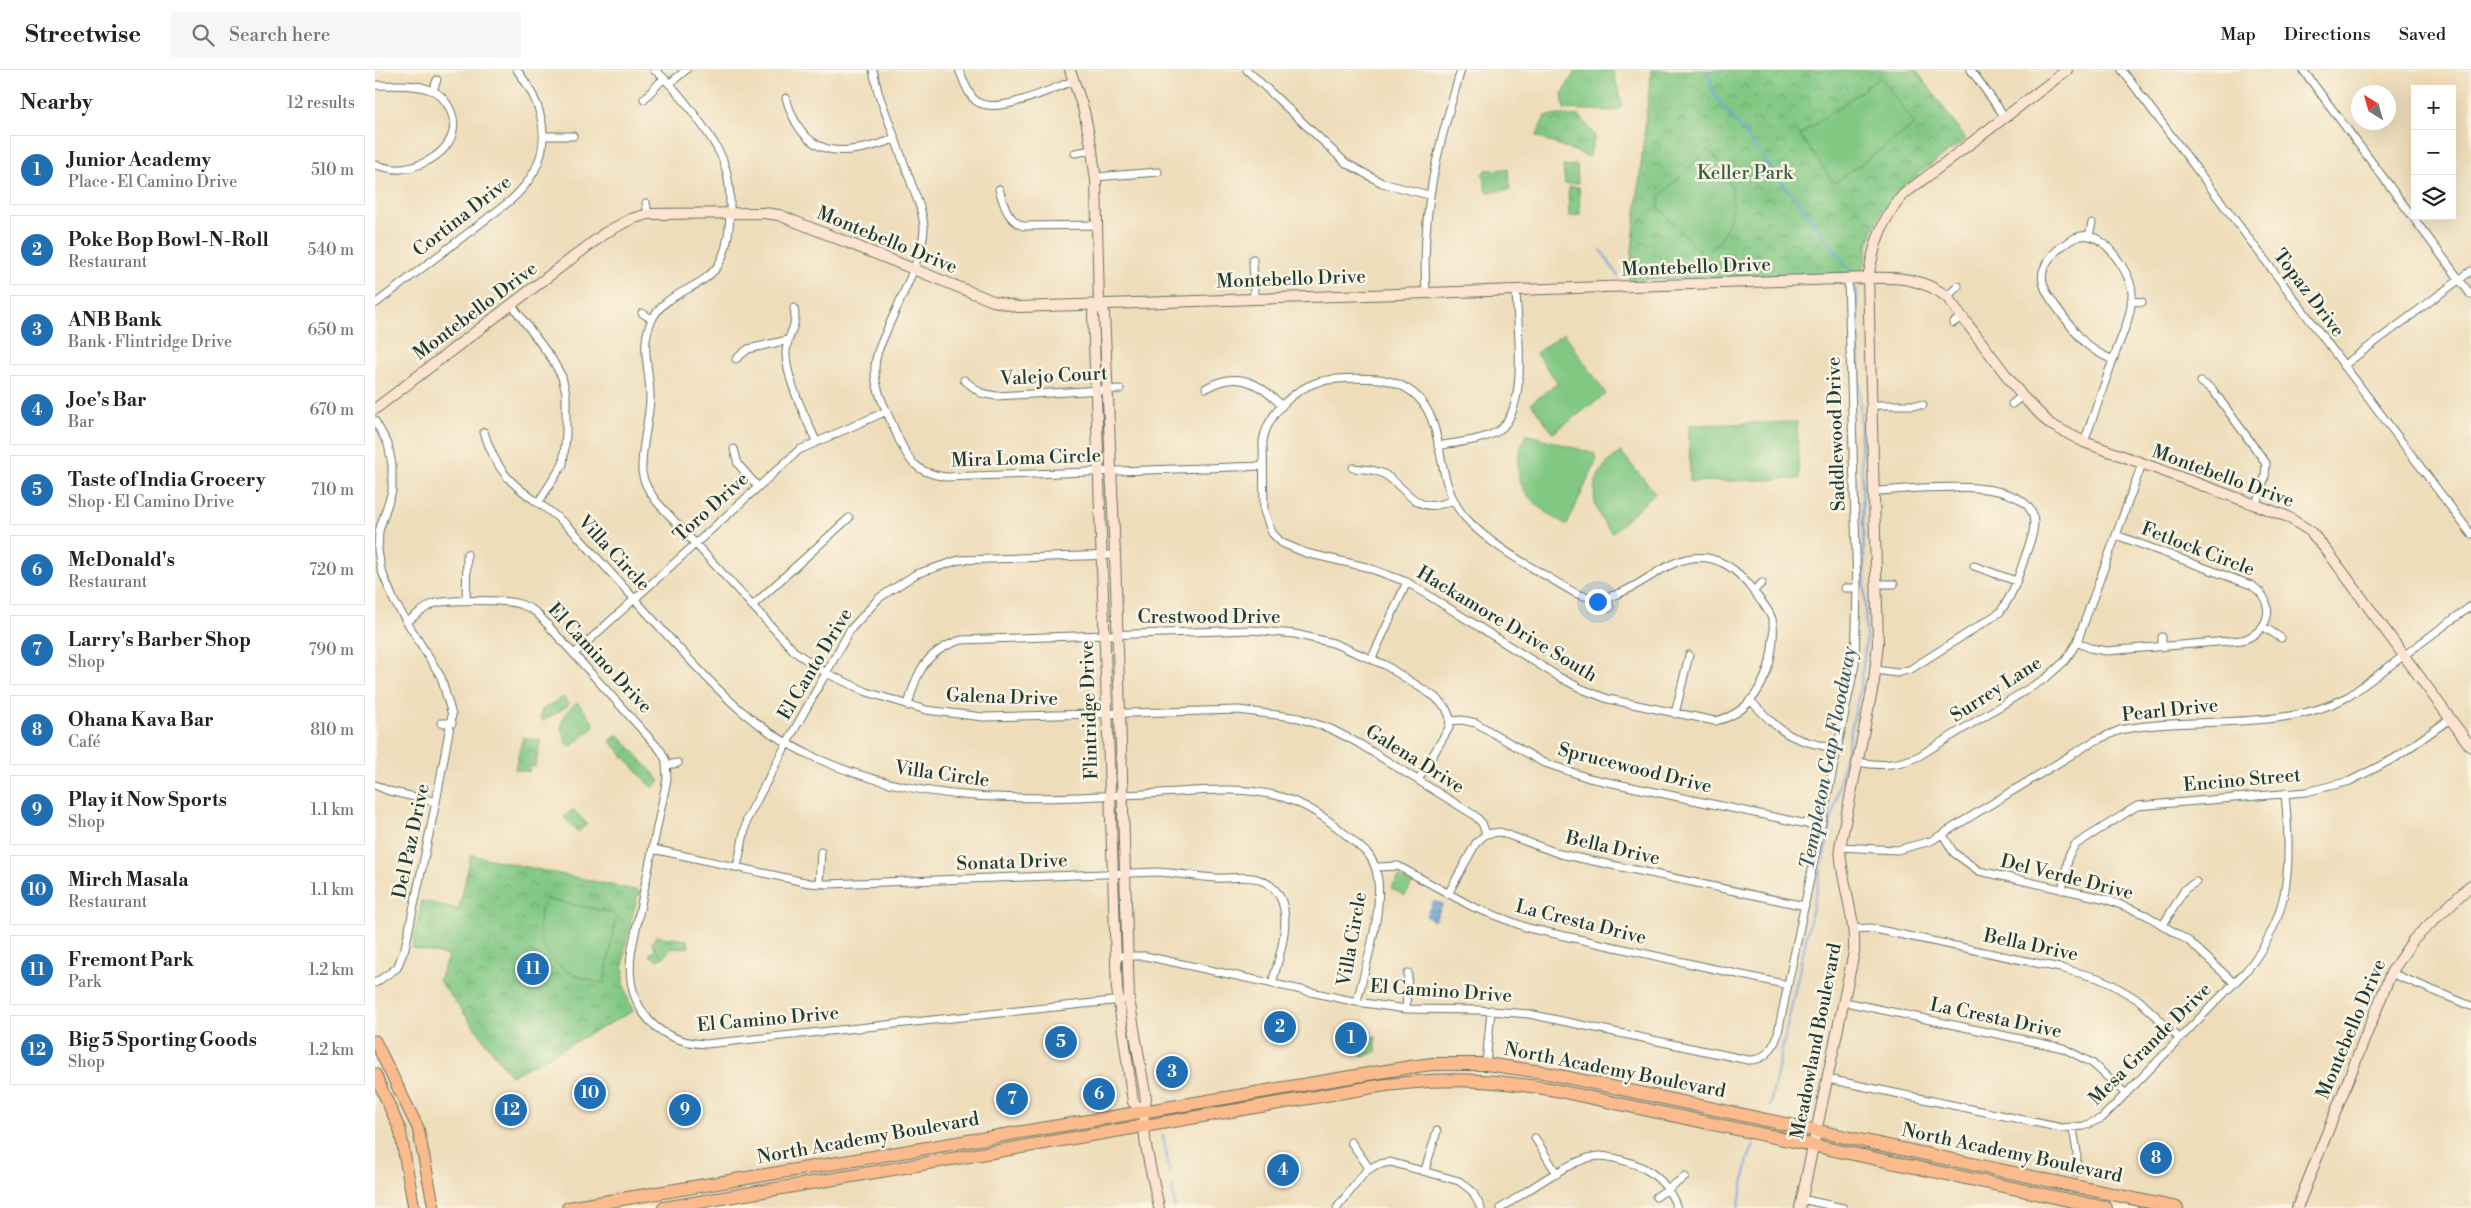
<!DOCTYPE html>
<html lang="en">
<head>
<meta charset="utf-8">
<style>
	:root { --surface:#fff; --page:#f6f6f6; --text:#202124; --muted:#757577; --line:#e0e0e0; --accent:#1f6fb2 }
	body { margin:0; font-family:"Libre Bodoni",serif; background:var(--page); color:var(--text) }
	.controls { position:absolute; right:15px; top:15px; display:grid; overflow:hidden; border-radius:0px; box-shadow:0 5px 20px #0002 }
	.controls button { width:45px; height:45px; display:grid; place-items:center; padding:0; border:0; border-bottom:1px solid var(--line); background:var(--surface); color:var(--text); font:25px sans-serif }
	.compass { position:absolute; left:1976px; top:15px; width:45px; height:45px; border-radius:50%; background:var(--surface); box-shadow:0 5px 20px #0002; rotate:323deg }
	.you { position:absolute; left:1222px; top:531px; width:18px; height:18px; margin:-12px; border:4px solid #fff; border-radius:50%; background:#1a73e8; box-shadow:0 0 0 8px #1a73e833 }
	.badge { display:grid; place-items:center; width:32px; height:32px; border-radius:50%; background:var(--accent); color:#fff; font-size:16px; font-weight:700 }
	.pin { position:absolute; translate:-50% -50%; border:2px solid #fff; box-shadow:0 1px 5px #0006 }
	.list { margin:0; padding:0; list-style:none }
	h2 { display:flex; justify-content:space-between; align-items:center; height:65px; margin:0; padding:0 20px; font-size:21px }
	h2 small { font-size:16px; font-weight:400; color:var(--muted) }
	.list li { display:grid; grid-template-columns:32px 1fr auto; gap:15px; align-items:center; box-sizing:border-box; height:70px; margin:0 10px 10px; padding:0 10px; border:1px solid var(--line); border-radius:0px }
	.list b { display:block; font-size:19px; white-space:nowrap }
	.list p { margin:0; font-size:16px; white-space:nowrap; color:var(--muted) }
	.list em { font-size:16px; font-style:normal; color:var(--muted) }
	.icon { flex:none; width:28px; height:28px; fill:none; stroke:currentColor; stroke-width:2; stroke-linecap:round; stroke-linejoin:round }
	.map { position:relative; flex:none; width:2096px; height:1138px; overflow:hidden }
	header { display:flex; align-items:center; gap:30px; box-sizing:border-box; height:70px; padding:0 25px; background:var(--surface); border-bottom:1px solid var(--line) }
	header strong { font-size:24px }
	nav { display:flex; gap:28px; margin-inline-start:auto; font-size:18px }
	.search { width:350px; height:45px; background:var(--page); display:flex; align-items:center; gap:12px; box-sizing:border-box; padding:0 18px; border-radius:0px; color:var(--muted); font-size:19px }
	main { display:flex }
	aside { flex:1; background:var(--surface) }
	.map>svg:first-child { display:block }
	.park { fill:url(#park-crowns); stroke:#50825c }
	.pitch { fill:#81c883; stroke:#50825c }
	.water { fill:url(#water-rules); stroke:#477088 }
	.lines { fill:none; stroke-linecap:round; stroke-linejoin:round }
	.stream { stroke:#6fa3dc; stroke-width:2 }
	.street-casing { stroke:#677563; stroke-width:9 }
	.secondary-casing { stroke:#677563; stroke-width:12 }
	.primary-casing { stroke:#677563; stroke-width:13 }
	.highway-casing { stroke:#677563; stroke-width:14 }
	.street { stroke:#fff; stroke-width:7 }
	.secondary { stroke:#fde4d1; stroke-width:10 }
	.primary { stroke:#fbbb8c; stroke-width:11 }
	.highway { stroke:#fbbb8c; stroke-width:12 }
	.labels { text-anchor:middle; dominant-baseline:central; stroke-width:5; stroke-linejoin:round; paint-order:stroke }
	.park-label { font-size:19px; fill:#386048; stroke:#fcf5e5 }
	.street-label { font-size:19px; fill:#1f3d34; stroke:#fcf5e5 }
	.water-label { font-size:20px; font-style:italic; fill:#375c66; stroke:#fcf5e5 }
</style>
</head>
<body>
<header>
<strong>Streetwise</strong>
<div class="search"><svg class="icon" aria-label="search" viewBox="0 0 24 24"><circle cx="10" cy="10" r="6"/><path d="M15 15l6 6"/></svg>Search here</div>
<nav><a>Map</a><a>Directions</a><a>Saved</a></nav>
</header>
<main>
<aside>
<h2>Nearby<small>12 results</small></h2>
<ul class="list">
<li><span class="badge">1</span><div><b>Junior Academy</b><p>Place · El Camino Drive</p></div><em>510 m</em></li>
<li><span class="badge">2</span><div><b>Poke Bop Bowl-N-Roll</b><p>Restaurant</p></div><em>540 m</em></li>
<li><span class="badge">3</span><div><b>ANB Bank</b><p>Bank · Flintridge Drive</p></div><em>650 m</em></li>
<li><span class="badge">4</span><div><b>Joe's Bar</b><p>Bar</p></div><em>670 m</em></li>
<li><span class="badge">5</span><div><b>Taste of India Grocery</b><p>Shop · El Camino Drive</p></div><em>710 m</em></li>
<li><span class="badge">6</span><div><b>McDonald's</b><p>Restaurant</p></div><em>720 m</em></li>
<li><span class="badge">7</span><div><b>Larry's Barber Shop</b><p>Shop</p></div><em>790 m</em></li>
<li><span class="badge">8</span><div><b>Ohana Kava Bar</b><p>Café</p></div><em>810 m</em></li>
<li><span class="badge">9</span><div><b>Play it Now Sports</b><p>Shop</p></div><em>1.1 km</em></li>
<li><span class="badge">10</span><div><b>Mirch Masala</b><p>Restaurant</p></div><em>1.1 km</em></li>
<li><span class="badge">11</span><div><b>Fremont Park</b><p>Park</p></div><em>1.2 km</em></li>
<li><span class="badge">12</span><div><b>Big 5 Sporting Goods</b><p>Shop</p></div><em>1.2 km</em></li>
</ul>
</aside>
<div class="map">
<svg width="2096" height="1138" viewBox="0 0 2096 1138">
	<defs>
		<pattern id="park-crowns" width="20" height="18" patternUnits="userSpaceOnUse" patternTransform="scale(1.25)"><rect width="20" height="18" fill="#81c883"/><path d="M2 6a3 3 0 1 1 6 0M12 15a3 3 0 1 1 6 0" fill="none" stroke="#69a46c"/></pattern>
		<pattern id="water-rules" width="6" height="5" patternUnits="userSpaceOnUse" patternTransform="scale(1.25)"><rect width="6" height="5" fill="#6fa3dc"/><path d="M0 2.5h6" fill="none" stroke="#5b86b3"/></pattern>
	</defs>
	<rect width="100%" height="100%" fill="#fcf5e5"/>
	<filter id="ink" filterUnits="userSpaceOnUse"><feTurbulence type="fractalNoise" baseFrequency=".02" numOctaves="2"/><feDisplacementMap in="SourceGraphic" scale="10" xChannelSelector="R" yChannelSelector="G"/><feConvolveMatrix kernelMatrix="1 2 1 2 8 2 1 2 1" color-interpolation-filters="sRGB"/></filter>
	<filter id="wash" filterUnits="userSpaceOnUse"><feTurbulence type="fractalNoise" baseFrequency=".0096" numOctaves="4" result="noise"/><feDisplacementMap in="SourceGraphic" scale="20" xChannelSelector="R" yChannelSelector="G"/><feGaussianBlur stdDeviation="1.12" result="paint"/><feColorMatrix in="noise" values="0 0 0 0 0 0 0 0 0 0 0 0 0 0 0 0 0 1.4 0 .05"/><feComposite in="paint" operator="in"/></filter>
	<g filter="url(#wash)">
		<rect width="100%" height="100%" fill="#eeddba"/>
		<!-- park -->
		<path class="park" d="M 1276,0 L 1541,0 L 1591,69 C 1558,94 1518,117 1500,155 C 1492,170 1493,189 1485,203 L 1254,210 Z
			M 1186,45 L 1205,46 L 1220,66 L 1214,87 L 1161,66 L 1170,46 Z
			M 1133,99 L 1135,120 L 1114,122 L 1110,119 L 1110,109 L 1107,104 L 1111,100 Z
			M 1193,117 L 1204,117 L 1205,145 L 1194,146 Z
			M 188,627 L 194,635 L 168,651 L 165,647 L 167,640 Z
			M 243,664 L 285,711 L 277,718 L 235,671 Z
			M 148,667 L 166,671 L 160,697 L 155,696 L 154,702 L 140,699 Z
			M 96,785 L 264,821 C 254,861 238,901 258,941 L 136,1006 L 64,910 L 73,886 L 37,878 L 47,831 L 84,839 Z
			M 281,866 L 312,870 L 314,877 L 294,879 L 290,886 L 282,890 L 274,885 L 280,879 L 277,873 Z
			M 1001,966 L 1001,982 L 991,986 L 985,985 L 986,975 L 989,974 L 991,967 Z"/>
		<!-- pitch -->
		<path class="pitch" d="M 1201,0 L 1238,0 L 1247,36 L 1242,41 L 1189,39 L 1187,24 Z
			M 1506,7 L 1540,55 L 1459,113 L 1425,65 Z
			M 1333,80 C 1369,115 1364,154 1329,187 L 1284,137 L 1285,126 Z
			M 1202,95 L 1203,113 L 1190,114 L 1188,96 Z
			M 1189,263 L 1231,324 L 1178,363 L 1156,333 L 1183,313 L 1161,283 Z
			M 1422,352 L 1424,409 L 1315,412 L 1314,355 Z
			M 1151,364 L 1220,384 L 1222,389 L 1192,455 C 1151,432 1131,412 1151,364 Z
			M 1246,382 L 1280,423 L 1237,463 C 1211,435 1213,403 1246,382 Z
			M 202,632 L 219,653 L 218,658 L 195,677 C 181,660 185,646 202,632 Z
			M 198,739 L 212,754 L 203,762 L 189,747 Z
			M 1024,807 L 1037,814 L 1030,826 L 1016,818 Z
			M 169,829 L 236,842 L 241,848 L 229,913 C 182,906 152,878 169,829 Z"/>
		<!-- water -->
		<path class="water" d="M 1059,831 L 1068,834 L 1059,851 L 1051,846 Z"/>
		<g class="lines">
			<!-- stream -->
			<path class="stream" d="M 1333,0 L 1338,23 L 1476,201
				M 1226,180 L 1243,206
				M 1395,1036 L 1486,614 L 1491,569 L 1482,219
				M 788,1066 L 795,1104
				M 797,1115 L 800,1138
				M 1363,1138 L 1373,1089 L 1379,1075"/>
		</g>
	</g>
	<g filter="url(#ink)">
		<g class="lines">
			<!-- street casing -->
			<g class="street-casing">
				<path id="street" d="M 279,0 C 298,12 342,72 349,93 C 358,119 358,174 342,197 C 325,220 292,221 278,248 C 263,274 276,301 275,329 C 274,353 266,377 267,401 C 268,413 275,422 281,431 L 420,582 L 451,603 L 492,622 L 551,640 L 608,647 L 864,640 L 924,648 L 956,659 L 983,673 L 1099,745 L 1107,753 L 1111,764
					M 498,0 L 503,22 L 545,137 C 547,144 549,152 549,159 C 548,187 522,236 511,262 C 506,274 500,285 500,298 C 499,320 513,343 521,363 C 533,390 540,403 571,407 L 888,396
					M 584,0 C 589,10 592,24 601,31 C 621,46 676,19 698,11
					M 872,0 L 971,93 L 1007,113 L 1054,125
					M 1596,0 L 1630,47
					M 1747,0 L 2096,464
					M 1928,0 L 2096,225
					M 294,14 L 311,0
					M 0,15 C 17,16 38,13 53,19 C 64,22 70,29 75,39 C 90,72 56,96 26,99 C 17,100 9,97 0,95
					M 58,20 L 62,10
					M 411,28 C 429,91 468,87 520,69
					M 269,29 L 289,8
					M 169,66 L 198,66
					M 700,83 L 717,80
					M 720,107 L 783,102
					M 624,119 C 629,135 632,149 648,156 L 722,155
					M 271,133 L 273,144
					M 1714,165 L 1717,153
					M 878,189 L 879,227
					M 1051,223 C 1046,138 1062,80 1086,0
					M 1572,227 L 1583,216
					M 1756,231 L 1767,232
					M 0,234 L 135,131 C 180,91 176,45 142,0
					M 137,235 L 177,289 L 187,307 L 191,323 L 191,365 L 188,394 L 163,433
					M 419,238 C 423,258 412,264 411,282 C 410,307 431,348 441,371
					M 267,243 L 277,249
					M 1578,253 L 1588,246
					M 361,289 L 373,279 L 413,270
					M 1968,296 L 2096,201
					M 1005,309 C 1082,323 1050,397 1088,445 C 1115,477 1164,501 1200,523 C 1256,546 1283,477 1337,489 C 1355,494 1365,504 1376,518 C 1383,528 1393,537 1397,549 C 1400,559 1398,569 1397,579 C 1393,612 1375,644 1340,651 L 1233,629 L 1207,619 L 1184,607 L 1032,512 L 991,497 L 931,483 L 907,473 L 897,463 L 889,441 L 888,371 C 892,345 918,320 943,312 C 962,307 986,308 1005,309 Z
					M 589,310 L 606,323 L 621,326 L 745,319
					M 1826,312 L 1837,319 L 1891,393 L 1890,407 L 1881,434
					M 831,318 C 863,300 885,313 907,336
					M 1637,334 L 1647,326
					M 1497,335 L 1548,335
					M 0,351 L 13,374 L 17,395 L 17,421 L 4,461 L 3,480 L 6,499 L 19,531 L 66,607 L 77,645 L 61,732 L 30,878 L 22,898 L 0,913
					M 109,362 C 128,424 159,422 199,462 C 230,496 260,530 291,564 C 341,618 373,657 441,688 C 550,737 654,729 769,724 C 815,722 866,714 910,728 C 944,739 967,761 993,784 C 1019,815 990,895 982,932
					M 1709,372 C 1719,345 1728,317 1738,290 C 1745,269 1757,247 1757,224 C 1757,206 1733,169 1714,166 C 1704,164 1695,170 1687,176 C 1655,202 1667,218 1688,246 C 1706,269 1710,278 1738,290
					M 1063,376 C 1082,372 1107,371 1123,361 C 1155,340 1142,254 1141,220
					M 359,379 L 363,394 L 383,417
					M 978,398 C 988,399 999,399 1009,404 C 1036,421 1040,447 1078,430
					M 1500,421 C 1535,420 1647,404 1658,446 C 1661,459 1655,472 1651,484 C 1644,504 1638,526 1624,543 L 1536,599 L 1522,603 L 1501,600
					M 1599,496 L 1641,511
					M 1503,514 L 1519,514
					M 1470,518 L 1482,518
					M 1378,521 L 1387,513
					M 1232,527 L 1235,538
					M 91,531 L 92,484
					M 377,536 L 474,448
					M 32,552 C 40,546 49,538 58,534 C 73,529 125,530 141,533 C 149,535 155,538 162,543 L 286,681 L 291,691 L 292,709 L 257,878 C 248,930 275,972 331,974 L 747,930
					M 1889,557 L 1906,568
					M 1787,567 L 1787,577
					M 1702,572 L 1715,578 L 1731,581 L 1867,570 C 1895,562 1903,532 1876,515 L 1741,465
					M 200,583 L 424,380 L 512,341
					M 997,588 L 1032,512
					M 1375,630 C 1409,666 1414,669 1463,679
					M 533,636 C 541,602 551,581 586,570 L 876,560 L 920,564 L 958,573 L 1010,595 L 1060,627 L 1071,638 L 1075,648 L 1074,658 L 1043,710
					M 1300,644 L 1314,585
					M 1075,651 L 1087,650 L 1101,653 L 1167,692 L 1214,708 L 1446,757
					M 66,653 L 77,653
					M 1482,692 C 1505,696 1523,696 1544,686 L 1671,608 L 1691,590 L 1702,572 L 1767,394
					M 291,695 L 303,693
					M 0,715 L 14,721 L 61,732
					M 1568,765 L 1579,783 L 1604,801 L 1731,829 L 1771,845 L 1815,872 L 1859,913
					M 1465,777 L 1522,780 L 1556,771 L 1719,671 L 1745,660 C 1818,645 1908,663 1974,626 L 2096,536
					M 278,779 L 434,813 L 453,814 L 783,802 C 803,803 821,807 840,808 C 854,809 869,805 882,809 C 928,823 905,882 897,914
					M 362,797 L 372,749 L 412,673 L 475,560 L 504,528 L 541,504 L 584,490 L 740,485
					M 1002,797 L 1023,796 L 1098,837 L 1153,858 L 1413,915
					M 444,814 L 446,782
					M 1687,820 L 1694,785 L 1700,775 L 1762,736 L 1931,722 L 1975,711 L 2020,688 L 2075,649
					M 1073,824 L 1101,773 L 1111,764 L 1125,762 L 1185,784 L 1430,836
					M 1788,855 L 1810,819 L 1821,812
					M 1480,859 L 1495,858 L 1685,898 L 1723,908 L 1738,915 L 1765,931 L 1805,969
					M 741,886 L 770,886 L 982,932 L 1031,939 L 1103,940 L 1154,944 L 1373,990 C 1388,991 1397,980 1402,967 L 1480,594 L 1482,518 L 1473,209
					M 2016,903 L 2096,936
					M 1470,932 L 1688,978 L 1717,993 L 1751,1024
					M 1031,939 L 1033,903
					M 1111,994 L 1116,940
					M 1453,1009 L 1687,1058 L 1709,1056 L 1727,1048 L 1871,901 C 1918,844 1916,793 1910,723
					M 1698,1059 L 1702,1082 L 1701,1103
					M 1160,1068 L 1182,1104
					M 976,1072 L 994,1098
					M 1050,1100 L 1062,1061
					M 1281,1127 L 1310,1107
					M 1426,1129 L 1468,1138
					M 962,1138 L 990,1102 L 1001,1095 L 1015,1092 L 1084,1111 L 1097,1121 L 1106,1138
					M 1126,1138 C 1152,1122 1196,1088 1224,1086 C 1237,1086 1250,1091 1262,1095 C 1281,1103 1295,1118 1302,1138"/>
			</g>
			<!-- secondary casing -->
			<g class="secondary-casing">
				<path id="secondary" d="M 695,0 L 709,41 L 717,80 L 721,111 L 724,234 L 729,242 L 740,485 L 754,929 L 771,1029 C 763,1060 778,1105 784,1138
					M 724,234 L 718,242 L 742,919 L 758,1032 L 768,1042
					M 0,339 L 230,163 L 256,149 L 273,144 L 389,143 L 404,145 L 618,231 L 643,237 L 1493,208 C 1522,207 1548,208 1572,227 L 1647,326 L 1675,354 L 1709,372 L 1911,446 L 1935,461 L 1953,482 L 2096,677
					M 1425,1138 L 1479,882 C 1481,846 1466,813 1465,777 L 1499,611 L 1503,573 L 1493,208 C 1499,175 1506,149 1529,124 L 1692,0
					M 1922,1138 L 2016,903 L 2038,870 L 2096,815"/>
			</g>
			<!-- primary casing -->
			<g class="primary-casing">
				<path id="primary" d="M 0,971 L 43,1058 L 59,1138
					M 0,1004 L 25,1060 L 39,1138"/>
			</g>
			<!-- highway casing -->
			<g class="highway-casing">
				<path id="highway" d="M 193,1138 L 1035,997 L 1057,994 L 1111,994 L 1167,1002 L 1802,1138
					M 289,1138 L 992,1018 C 1058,1007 1109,1008 1175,1019 L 1731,1138"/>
			</g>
			<!-- street -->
			<use href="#street" class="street"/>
			<!-- secondary -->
			<use href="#secondary" class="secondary"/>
			<!-- primary -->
			<use href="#primary" class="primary"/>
			<!-- highway -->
			<use href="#highway" class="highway"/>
		</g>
	</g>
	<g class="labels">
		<!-- park labels -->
		<g class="park-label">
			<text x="1370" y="103">Keller Park</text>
		</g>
		<!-- street labels -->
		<g class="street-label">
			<text transform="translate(87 146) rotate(-38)">Cortina Drive</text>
			<text transform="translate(512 170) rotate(22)">Montebello Drive</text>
			<text transform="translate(1321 197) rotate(-2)">Montebello Drive</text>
			<text transform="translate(916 209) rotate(-2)">Montebello Drive</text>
			<text transform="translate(1934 223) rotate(53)">Topaz Drive</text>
			<text transform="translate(100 241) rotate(-37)">Montebello Drive</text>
			<text transform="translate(679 306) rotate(-3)">Valejo Court</text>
			<text transform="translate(1461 364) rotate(-92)">Saddlewood Drive</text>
			<text transform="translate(651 388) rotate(-2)">Mira Loma Circle</text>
			<text transform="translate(1848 406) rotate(20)">Montebello Drive</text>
			<text transform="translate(336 437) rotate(-42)">Toro Drive</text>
			<text transform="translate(1823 479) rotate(21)">Fetlock Circle</text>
			<text transform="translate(239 483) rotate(47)">Villa Circle</text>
			<text x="834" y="547">Crestwood Drive</text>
			<text transform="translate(1132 554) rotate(31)">Hackamore Drive South</text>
			<text transform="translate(225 588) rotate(47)">El Camino Drive</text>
			<text transform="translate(440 594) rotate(-59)">El Canto Drive</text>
			<text transform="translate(1621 619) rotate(-33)">Surrey Lane</text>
			<text transform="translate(627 627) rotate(2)">Galena Drive</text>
			<text transform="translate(714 640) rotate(-92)">Flintridge Drive</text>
			<text transform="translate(1795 640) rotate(-6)">Pearl Drive</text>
			<text transform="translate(1040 689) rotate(32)">Galena Drive</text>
			<text transform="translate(1260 698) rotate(14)">Sprucewood Drive</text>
			<text transform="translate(567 704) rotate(8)">Villa Circle</text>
			<text transform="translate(1867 710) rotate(-5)">Encino Street</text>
			<text transform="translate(36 771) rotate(-78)">Del Paz Drive</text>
			<text transform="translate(1238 778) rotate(13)">Bella Drive</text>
			<text transform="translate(637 792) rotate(-2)">Sonata Drive</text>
			<text transform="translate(1692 807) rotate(14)">Del Verde Drive</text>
			<text transform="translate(1206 852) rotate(14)">La Cresta Drive</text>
			<text transform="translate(977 869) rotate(-80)">Villa Circle</text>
			<text transform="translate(1656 875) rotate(12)">Bella Drive</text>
			<text transform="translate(1066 921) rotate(4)">El Camino Drive</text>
			<text transform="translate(1621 948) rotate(12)">La Cresta Drive</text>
			<text transform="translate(393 949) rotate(-5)">El Camino Drive</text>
			<text transform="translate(1976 959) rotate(-67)">Montebello Drive</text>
			<text transform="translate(1441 971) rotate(-79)">Meadowland Boulevard</text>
			<text transform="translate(1775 974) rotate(-45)">Mesa Grande Drive</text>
			<text transform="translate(1240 1000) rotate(11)">North Academy Boulevard</text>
			<text transform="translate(493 1068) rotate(-10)">North Academy Boulevard</text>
			<text transform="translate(1637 1083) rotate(12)">North Academy Boulevard</text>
		</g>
		<!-- water labels -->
		<g class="water-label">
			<text transform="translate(1454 688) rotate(-79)">Templeton Gap Floodway</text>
		</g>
	</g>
</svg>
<div class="controls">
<button>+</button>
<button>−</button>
<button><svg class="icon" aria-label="layers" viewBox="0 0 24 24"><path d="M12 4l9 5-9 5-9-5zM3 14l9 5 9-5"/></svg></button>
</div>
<svg class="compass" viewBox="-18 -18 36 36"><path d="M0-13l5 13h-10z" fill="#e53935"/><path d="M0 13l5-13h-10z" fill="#757577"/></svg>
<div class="you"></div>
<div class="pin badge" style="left:976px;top:968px">1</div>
<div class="pin badge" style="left:905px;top:957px">2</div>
<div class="pin badge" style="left:797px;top:1002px">3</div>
<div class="pin badge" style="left:908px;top:1100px">4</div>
<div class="pin badge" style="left:686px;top:972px">5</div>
<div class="pin badge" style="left:724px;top:1024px">6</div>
<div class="pin badge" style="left:637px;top:1029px">7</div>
<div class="pin badge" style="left:1781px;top:1088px">8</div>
<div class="pin badge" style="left:310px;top:1040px">9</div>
<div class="pin badge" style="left:215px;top:1023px">10</div>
<div class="pin badge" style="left:158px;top:899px">11</div>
<div class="pin badge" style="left:136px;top:1040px">12</div>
</div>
</main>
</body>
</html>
